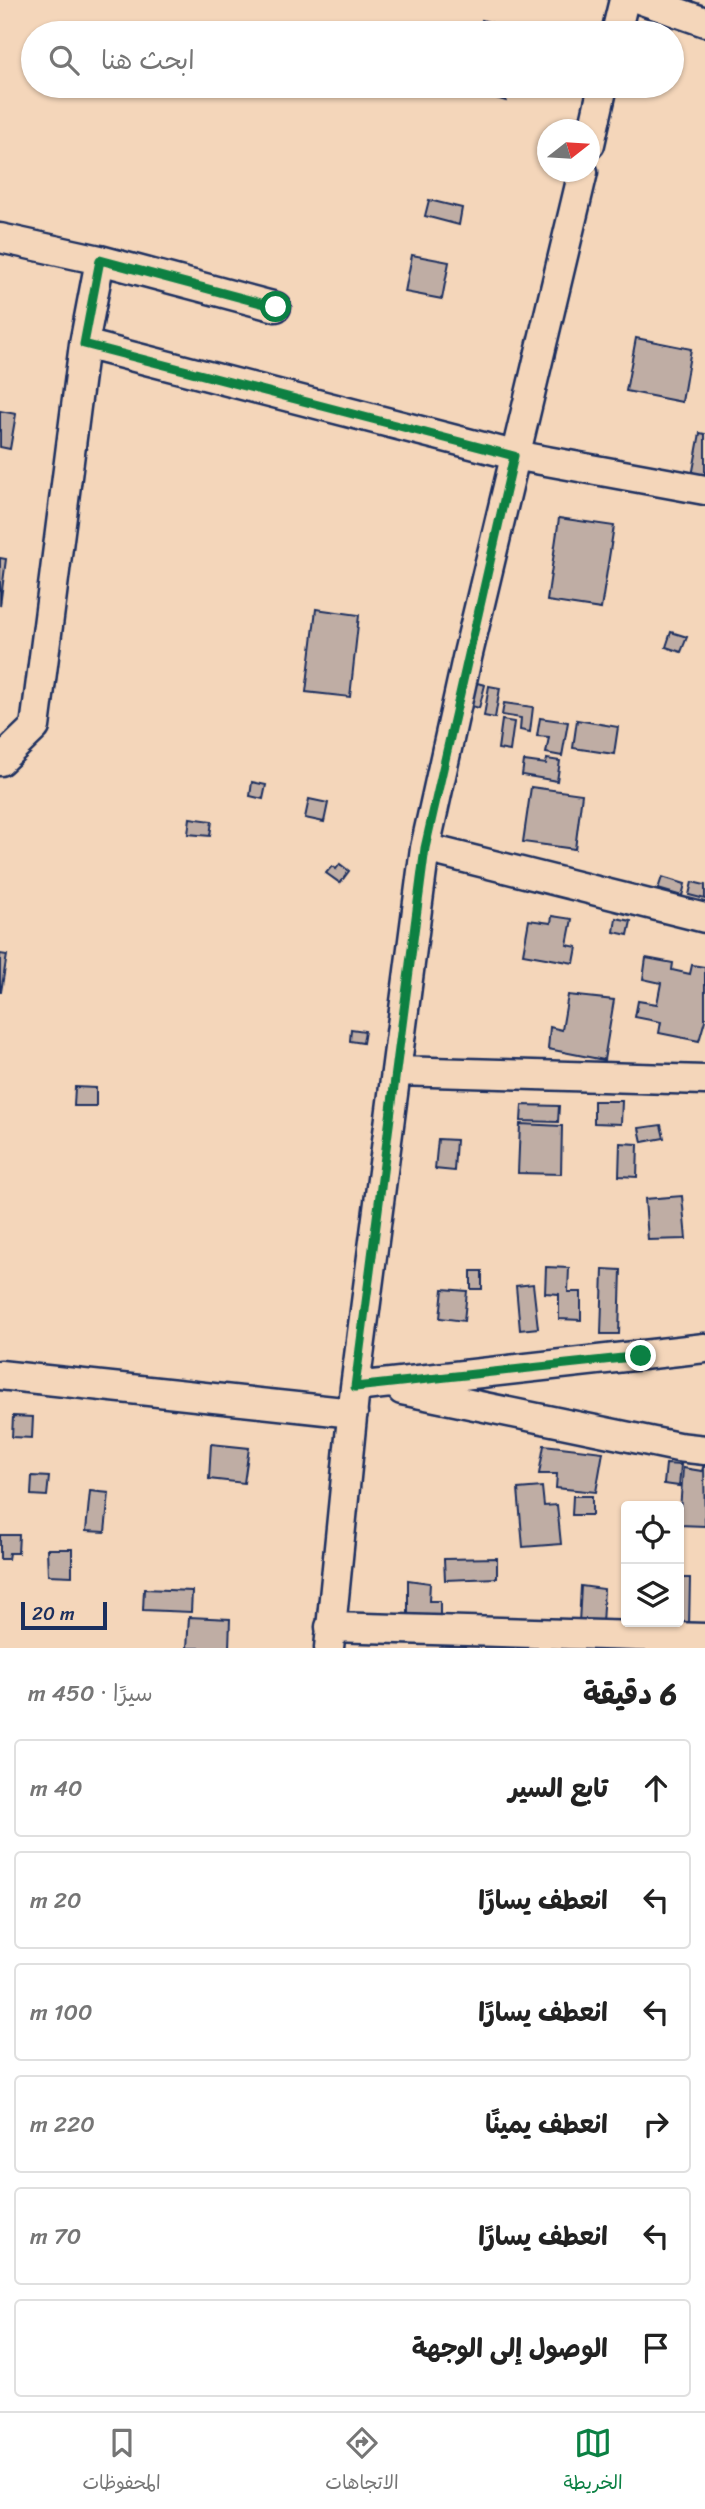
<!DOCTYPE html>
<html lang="ar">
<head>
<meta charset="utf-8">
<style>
	:root { --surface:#fff; --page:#f6f6f6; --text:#222; --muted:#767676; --line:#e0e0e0; --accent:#0b8043 }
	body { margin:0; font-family:Sriracha,"Playpen Sans Arabic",sans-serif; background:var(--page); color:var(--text); direction:rtl }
	.controls { position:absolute; right:21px; bottom:21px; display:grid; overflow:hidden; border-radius:7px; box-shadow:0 2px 5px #0004 }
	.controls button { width:63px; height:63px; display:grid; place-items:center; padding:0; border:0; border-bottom:2px solid var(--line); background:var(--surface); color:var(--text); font:35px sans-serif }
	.compass { position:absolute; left:537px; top:119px; width:63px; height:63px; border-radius:50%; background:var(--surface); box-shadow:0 2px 5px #0004; rotate:73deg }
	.scale { position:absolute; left:21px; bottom:18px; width:86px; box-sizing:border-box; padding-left:7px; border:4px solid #1b2f5e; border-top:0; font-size:19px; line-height:24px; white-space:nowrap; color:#1b2f5e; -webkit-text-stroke:5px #f4d6ba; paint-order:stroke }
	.stop { position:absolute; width:21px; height:21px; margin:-16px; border:5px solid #0b8043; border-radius:50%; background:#fff }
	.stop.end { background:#0b8043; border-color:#fff; box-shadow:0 2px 7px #0008 }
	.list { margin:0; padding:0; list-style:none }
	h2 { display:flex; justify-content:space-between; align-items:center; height:91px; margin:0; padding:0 28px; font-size:30px }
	h2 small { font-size:23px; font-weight:400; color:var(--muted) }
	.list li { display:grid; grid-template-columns:46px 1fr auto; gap:21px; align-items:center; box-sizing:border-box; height:98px; margin:0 14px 14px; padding:0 14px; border:2px solid var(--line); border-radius:7px }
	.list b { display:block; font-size:26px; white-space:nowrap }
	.list em { font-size:23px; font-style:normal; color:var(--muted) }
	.icon { flex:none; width:38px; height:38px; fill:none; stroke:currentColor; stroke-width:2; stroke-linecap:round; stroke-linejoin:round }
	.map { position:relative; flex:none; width:705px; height:1648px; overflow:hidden; direction:ltr }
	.search { position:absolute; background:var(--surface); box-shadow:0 2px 5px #0004; left:21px; right:21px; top:21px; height:77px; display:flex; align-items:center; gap:18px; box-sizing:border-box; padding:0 24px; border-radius:38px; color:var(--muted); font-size:26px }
	.sheet { height:763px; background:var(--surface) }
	nav { display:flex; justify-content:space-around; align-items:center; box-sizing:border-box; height:98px; border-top:2px solid var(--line); background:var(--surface); font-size:19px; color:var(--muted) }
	nav a { display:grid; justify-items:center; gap:4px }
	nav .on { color:var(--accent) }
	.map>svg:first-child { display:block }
	.building { fill:#bfada4; stroke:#1b2f5e; stroke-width:2 }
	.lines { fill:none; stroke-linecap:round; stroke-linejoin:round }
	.street-casing { stroke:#1b2f5e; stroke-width:33 }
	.street { stroke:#f4d6ba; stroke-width:28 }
	.route { stroke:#0b8043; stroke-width:9 }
</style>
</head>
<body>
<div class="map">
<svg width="705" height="1648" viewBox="0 0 705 1648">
	<rect width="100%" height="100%" fill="#f4d6ba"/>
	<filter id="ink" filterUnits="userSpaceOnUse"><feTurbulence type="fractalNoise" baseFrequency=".0143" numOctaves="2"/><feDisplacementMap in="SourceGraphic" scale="14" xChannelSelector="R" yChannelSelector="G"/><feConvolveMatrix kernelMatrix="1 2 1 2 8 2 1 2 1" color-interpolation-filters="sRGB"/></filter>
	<g filter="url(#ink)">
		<!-- building -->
		<path class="building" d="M 482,20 L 526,33 L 478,33 Z
			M 463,86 L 511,86 L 506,101 L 463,88 Z
			M 429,200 L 462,208 L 459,225 L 425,216 Z
			M 412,255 L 449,262 L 442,299 L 405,292 Z
			M 636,338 L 691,349 L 682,402 L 626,391 Z
			M 0,411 L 16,414 L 10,449 L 0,447 Z
			M 700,433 L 705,434 L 705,478 L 692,476 Z
			M 559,518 L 614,526 L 601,609 L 547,601 Z
			M 0,558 L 6,559 L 0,606 Z
			M 316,609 L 359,615 L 350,697 L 306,692 Z
			M 671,632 L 687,637 L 681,652 L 666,647 Z
			M 473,682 L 485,685 L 479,708 L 468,705 Z
			M 489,686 L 500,688 L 495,718 L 484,716 Z
			M 504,703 L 533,707 L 530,732 L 520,730 L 521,718 L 502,715 Z
			M 540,718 L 568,722 L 562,756 L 546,753 L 549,737 L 537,736 Z
			M 502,720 L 514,722 L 510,751 L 498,749 Z
			M 577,720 L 618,727 L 614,754 L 573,748 Z
			M 547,759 L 560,761 L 557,781 L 522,775 L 524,761 L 546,764 Z
			M 252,782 L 266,785 L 263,799 L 250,796 Z
			M 531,787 L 582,794 L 575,849 L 523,842 Z
			M 309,799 L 328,803 L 324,822 L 305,818 Z
			M 190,818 L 212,821 L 210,836 L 188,834 Z
			M 340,864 L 349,871 L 340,883 L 326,873 L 332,866 L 336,869 Z
			M 662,877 L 685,884 L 682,896 L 658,889 Z
			M 692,882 L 705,885 L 705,899 L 689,895 Z
			M 552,916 L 572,919 L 567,945 L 577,947 L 574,963 L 523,954 L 529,920 L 551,923 Z
			M 616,918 L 631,921 L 628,935 L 614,932 Z
			M 0,954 L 7,955 L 1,992 L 0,992 Z
			M 646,958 L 673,963 L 672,970 L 690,974 L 692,965 L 705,967 L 705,1020 L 699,1041 L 659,1033 L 661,1022 L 635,1017 L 638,1001 L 657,1004 L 661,983 L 643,979 Z
			M 568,995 L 614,1000 L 604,1060 L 548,1049 L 550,1027 L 562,1030 Z
			M 351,1029 L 365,1031 L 363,1043 L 350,1041 Z
			M 75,1087 L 96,1088 L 96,1106 L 74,1106 Z
			M 594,1101 L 622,1101 L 621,1124 L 594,1123 Z
			M 522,1105 L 559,1106 L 558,1122 L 521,1121 Z
			M 520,1124 L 562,1126 L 561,1174 L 518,1173 Z
			M 661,1125 L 664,1138 L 642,1142 L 639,1128 Z
			M 438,1139 L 456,1140 L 454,1171 L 435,1169 Z
			M 620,1143 L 638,1144 L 637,1177 L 619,1176 Z
			M 682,1196 L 686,1239 L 648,1240 L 645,1199 Z
			M 546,1267 L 569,1268 L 568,1292 L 581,1292 L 581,1320 L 559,1319 L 559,1294 L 545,1293 Z
			M 603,1269 L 621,1270 L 619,1334 L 601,1334 Z
			M 471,1271 L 482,1271 L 482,1289 L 471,1289 Z
			M 533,1284 L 538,1328 L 520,1330 L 516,1286 Z
			M 443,1289 L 467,1291 L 464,1321 L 440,1318 Z
			M 13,1416 L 33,1417 L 32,1438 L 12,1437 Z
			M 211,1444 L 249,1448 L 244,1483 L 209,1479 Z
			M 544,1445 L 603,1452 L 596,1492 L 556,1488 L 557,1474 L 539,1474 Z
			M 666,1464 L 681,1465 L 679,1486 L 664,1484 Z
			M 704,1464 L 705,1526 L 679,1525 L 683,1468 L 702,1471 Z
			M 32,1476 L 49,1477 L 47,1496 L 31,1495 Z
			M 542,1487 L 544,1506 L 557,1505 L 561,1544 L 523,1547 L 518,1489 Z
			M 90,1491 L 109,1493 L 105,1532 L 86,1531 Z
			M 573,1496 L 592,1496 L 592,1515 L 572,1515 Z
			M 0,1535 L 19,1535 L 18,1553 L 9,1553 L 8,1559 L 0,1559 Z
			M 47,1549 L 72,1549 L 72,1576 L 48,1575 Z
			M 497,1558 L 497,1578 L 445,1580 L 444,1559 Z
			M 679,1578 L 690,1578 L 689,1627 L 647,1625 L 647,1622 L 679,1622 Z
			M 408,1580 L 430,1583 L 429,1601 L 440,1601 L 440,1618 L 408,1617 Z
			M 581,1586 L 604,1589 L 602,1624 L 579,1623 Z
			M 144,1589 L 192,1591 L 191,1612 L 143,1610 Z
			M 189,1617 L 230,1619 L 229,1648 L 187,1648 Z"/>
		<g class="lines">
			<!-- street casing -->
			<g class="street-casing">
				<path id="street" d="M 642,0 L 705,22
					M 616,33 L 624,0
					M 590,144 L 603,86
					M 0,238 L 100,260 L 276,307
					M 84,344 L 514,455 L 705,490
					M 0,761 L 35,727 L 84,344 L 100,260
					M 425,848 L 705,918
					M 396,1071 L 705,1080
					M 0,1375 L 353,1413
					M 355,1387 L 705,1348
					M 402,1390 L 678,1447 L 705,1450
					M 330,1627 L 705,1638
					M 329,1648 L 355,1387 L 425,848 L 467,658 L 583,172"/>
			</g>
			<!-- street -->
			<use href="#street" class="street"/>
		</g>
	</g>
	<g class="lines" filter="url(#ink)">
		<!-- route -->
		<path class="route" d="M 276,307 L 100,260 L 84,344 L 514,456 L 425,848 L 355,1387 L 641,1356"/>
	</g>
</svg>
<div class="controls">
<button><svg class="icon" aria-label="locate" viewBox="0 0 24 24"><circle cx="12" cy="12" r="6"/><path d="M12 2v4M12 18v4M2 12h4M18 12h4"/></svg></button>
<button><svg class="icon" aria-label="layers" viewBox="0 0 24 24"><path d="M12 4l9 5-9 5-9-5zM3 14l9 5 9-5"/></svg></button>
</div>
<svg class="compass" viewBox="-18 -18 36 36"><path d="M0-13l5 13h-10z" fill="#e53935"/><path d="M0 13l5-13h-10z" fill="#767676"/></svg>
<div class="scale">20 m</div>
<div class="stop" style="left:276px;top:307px"></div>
<div class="stop end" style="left:641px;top:1356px"></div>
<div class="search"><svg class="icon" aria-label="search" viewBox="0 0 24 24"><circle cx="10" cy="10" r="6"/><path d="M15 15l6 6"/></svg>ابحث هنا</div>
</div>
<section class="sheet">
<h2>6 دقيقة<small>سيرًا · 450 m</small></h2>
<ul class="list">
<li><svg class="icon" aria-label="ahead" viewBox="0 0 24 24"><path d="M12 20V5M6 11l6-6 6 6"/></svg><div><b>تابع السير</b></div><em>40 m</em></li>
<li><svg class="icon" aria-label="left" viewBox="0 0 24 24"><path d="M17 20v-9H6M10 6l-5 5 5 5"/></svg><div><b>انعطف يسارًا</b></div><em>20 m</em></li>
<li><svg class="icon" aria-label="left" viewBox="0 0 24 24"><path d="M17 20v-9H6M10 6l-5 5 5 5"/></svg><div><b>انعطف يسارًا</b></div><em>100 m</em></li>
<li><svg class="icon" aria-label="right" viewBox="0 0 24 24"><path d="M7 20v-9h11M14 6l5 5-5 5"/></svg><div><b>انعطف يمينًا</b></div><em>220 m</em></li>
<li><svg class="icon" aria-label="left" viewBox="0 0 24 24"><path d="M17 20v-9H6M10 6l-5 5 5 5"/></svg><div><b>انعطف يسارًا</b></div><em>70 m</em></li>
<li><svg class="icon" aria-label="arrive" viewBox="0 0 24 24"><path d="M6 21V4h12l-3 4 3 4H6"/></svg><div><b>الوصول إلى الوجهة</b></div></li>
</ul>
</section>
<nav>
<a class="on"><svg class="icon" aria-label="map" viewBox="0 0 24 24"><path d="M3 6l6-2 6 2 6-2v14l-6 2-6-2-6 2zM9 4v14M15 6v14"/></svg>الخريطة</a>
<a><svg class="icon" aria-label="directions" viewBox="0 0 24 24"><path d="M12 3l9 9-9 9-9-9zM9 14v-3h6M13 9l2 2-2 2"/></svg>الاتجاهات</a>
<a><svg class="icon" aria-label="saved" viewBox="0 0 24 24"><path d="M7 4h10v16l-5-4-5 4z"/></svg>المحفوظات</a>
</nav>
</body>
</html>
